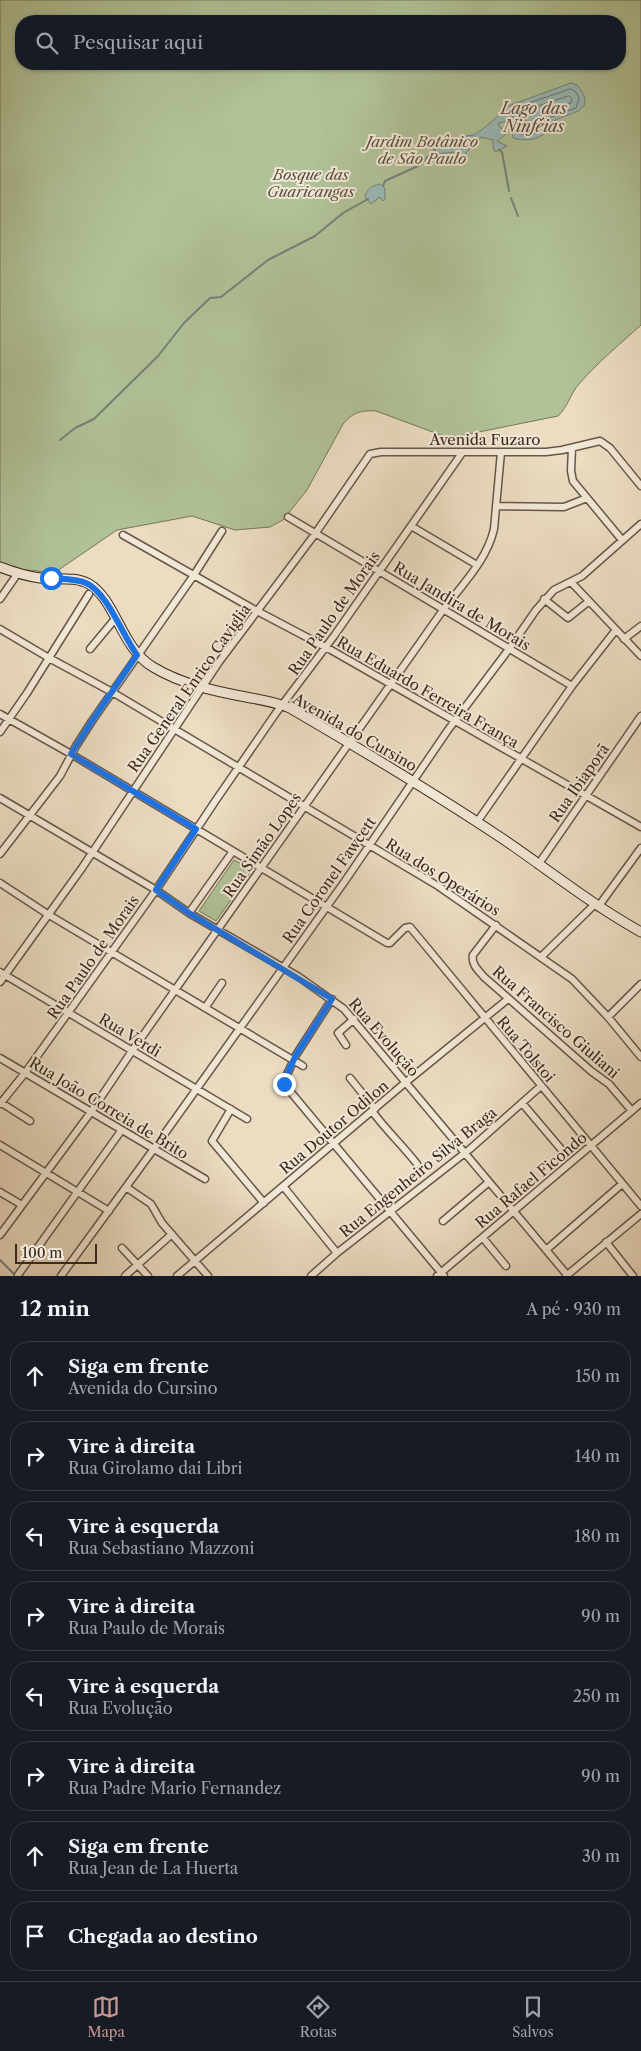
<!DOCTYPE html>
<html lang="pt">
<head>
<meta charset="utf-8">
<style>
	:root { --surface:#171b24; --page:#242831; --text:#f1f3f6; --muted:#9ea1a6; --line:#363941; --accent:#c59692 }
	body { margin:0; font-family:"Libre Caslon Text",serif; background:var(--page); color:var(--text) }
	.scale { position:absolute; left:15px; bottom:12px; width:82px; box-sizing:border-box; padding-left:5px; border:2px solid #3d291e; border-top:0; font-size:14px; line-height:18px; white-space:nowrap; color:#3d291e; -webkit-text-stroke:4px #f2e8d7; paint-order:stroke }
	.stop { position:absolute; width:15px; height:15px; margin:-11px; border:4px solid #1a73e8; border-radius:50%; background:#fff }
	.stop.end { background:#1a73e8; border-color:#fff; box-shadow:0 1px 5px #0008 }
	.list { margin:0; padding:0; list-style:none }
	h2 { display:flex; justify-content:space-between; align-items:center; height:65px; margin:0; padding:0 20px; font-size:21px }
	h2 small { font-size:16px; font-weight:400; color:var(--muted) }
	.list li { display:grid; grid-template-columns:32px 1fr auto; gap:15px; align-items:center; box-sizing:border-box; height:70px; margin:0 10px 10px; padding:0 10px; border:1px solid var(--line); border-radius:20px }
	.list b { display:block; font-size:19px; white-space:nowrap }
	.list p { margin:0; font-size:16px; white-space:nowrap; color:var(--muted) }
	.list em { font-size:16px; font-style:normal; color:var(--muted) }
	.icon { flex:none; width:28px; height:28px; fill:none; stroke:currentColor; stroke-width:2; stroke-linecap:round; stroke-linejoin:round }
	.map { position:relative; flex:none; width:641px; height:1276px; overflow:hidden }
	.search { position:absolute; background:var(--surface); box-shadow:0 1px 4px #0004; left:15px; right:15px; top:15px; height:55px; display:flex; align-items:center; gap:12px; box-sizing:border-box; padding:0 18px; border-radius:20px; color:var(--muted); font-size:19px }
	.sheet { height:705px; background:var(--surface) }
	nav { display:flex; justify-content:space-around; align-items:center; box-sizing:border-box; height:70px; border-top:1px solid var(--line); background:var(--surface); font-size:14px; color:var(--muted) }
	nav a { display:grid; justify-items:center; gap:2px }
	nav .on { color:var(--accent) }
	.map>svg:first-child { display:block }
	.green { fill:#b1c298; stroke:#77765b; fill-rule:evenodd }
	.water { fill:#99bab9; stroke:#74807b }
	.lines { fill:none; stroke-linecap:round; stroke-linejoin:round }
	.shore { stroke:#6b726c; stroke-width:1 }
	.stream { stroke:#74807b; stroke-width:2 }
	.street-casing { stroke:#685647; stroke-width:9 }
	.secondary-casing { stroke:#3d291e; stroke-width:11 }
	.street { stroke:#f2e8d7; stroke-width:6 }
	.secondary { stroke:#f2e8d7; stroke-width:9 }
	.route { stroke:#1a73e8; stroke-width:6 }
	.labels { text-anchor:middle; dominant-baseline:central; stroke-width:4; stroke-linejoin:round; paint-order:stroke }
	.park-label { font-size:15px; font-style:italic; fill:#5a4f3c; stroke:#f2e8d7 }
	.street-label { font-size:15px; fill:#3d291e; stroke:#f2e8d7 }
	.water-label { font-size:16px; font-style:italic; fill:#544d45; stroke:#f2e8d7 }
</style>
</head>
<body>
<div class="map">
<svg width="641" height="1276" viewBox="0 0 641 1276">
	<rect width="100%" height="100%" fill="#ebdcc2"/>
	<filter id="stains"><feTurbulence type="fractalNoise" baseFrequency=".004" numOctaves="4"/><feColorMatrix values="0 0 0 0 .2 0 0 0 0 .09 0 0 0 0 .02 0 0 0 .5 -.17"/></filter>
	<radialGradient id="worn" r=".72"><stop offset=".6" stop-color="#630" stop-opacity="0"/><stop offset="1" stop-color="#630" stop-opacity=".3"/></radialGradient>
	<!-- green -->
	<path class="green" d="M 0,0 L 641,0 L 641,325 C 620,344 598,362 579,384 C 570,394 568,407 558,416 L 449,438 L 376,411 C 361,410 353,412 343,424 L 307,490 L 283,520 L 270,527 L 235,530 L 192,516 L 117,530 L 54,573 L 19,569 L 2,563 L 0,561 ZM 21,21 L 620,21 L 620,64 L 21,64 Z
		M 234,860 L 252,870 L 216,921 L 199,911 Z"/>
	<!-- water -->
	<path class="water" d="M 571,83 L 577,85 C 601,114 565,112 553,122 C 550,125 548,129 546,132 C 537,141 524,141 513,138 L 512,133 L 517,127 L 511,121 L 498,123 L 505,135 L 497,141 L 507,146 L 495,152 L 493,147 L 493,140 L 481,137 L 475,147 L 470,148 L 463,157 L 459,157 L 456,152 L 436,154 L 434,150 L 435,145 L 440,141 L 451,143 L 466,136 L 474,135 C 479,131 485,128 490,123 C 497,118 497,114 506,111 L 508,106 Z
		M 380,184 L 385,188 L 385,199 L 383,201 L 380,197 L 371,204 L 365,197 C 366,190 373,185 380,184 Z"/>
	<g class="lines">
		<!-- shore -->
		<path class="shore" d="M 571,89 L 576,92 L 579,98 L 576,108 C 568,111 559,113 552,117 C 539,125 541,138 521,134 L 521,123 L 511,115 L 512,109 Z
			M 569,96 L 572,99 L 571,103 L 548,112 L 535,126 L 529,127 L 523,114 L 524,111 Z"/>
		<!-- stream -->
		<path class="stream" d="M 499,150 L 502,152 L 509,191
			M 383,186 L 385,181 L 418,166 L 435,150
			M 511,198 L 518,216
			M 60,440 L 75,428 L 94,419 L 158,356 L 184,323 L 210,298 L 221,297 L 268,260 L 315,236 L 343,213 L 368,199
			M 0,1260 L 16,1276"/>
		<!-- street casing -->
		<g class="street-casing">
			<path id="street" d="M 572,448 L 571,471 L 573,481 L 622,540
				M 496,506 L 564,507 L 587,498
				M 288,517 L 572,686
				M 411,526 L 477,565
				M 123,535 L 257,611 L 331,650 L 641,827
				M 571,582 L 641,656
				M 0,599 L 18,573
				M 544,599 L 568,618 L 588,602
				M 0,629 L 49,658 L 112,692 L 438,886 L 572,979 L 608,1017 L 641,1057
				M 624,639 L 641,626
				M 90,649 L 115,619
				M 0,714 L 71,754 L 387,943 L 390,943 L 405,928 L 410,927 L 641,1206
				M 0,732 L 27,693 L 89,594
				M 0,798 L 156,890 L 189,913 L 299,977 L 344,1009 L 568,1276
				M 477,822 L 572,686 L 615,631
				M 0,854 L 60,776 L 76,746 L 92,721 L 194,575 L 222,531
				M 538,865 L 641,716
				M 0,883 L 49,915 L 303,1066
				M 598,907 L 641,848
				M 189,913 L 233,851
				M 496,925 L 473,955 C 471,964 478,970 484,977 L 591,1071 L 609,1084 L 632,1111
				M 541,957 L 594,905
				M 0,972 L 247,1119
				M 0,982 L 82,868 L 219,662 L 315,534 L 370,454 L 381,452 L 546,452 L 562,450 L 600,441 L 610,448 L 641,486
				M 332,999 L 296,1055 L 284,1081 L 284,1084 L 444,1276
				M 205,1008 L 222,983
				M 608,1017 L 641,984
				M 346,1045 L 338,1033 L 354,1019
				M 0,1058 L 205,1179
				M 350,1078 L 375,1109
				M 0,1102 L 30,1121
				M 522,1103 L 561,1149
				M 0,1104 L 25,1073 L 156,890 L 216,800 L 276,713 L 334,636 L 462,453
				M 231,1109 L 212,1141 L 264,1203
				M 372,1111 C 386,1130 403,1146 417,1164
				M 0,1145 L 109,1211
				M 283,1186 L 337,1253
				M 126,1187 L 151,1204 L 162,1223 L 208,1276
				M 0,1192 L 22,1205
				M 443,1221 L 489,1182
				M 0,1235 L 91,1112 L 132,1051 L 443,610 C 462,585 487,560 494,529 L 501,452
				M 483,1238 L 506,1266
				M 606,1242 L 633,1276
				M 122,1248 L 148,1276
				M 546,1250 L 622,1184
				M 18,1275 L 121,1131
				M 61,1276 L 153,1150 L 345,881 L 448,730 L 509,649 L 536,610 L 554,590 L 582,576 L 641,524
				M 125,1276 L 172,1234
				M 177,1276 L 406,1082 L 508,999
				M 311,1276 L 337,1253 L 470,1149 L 541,1086
				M 437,1276 L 641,1103
				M 566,1276 L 641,1214"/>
		</g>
		<!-- secondary casing -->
		<g class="secondary-casing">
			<path id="secondary" d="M 0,567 C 13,572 26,576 40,578 C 55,580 75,576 89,584 C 116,600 121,648 153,667 C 181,684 214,691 246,697 C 261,700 276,702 290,708 C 362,750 434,793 503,839 C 550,871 591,904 641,932"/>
		</g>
		<!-- street -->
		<use href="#street" class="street"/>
		<!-- secondary -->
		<use href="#secondary" class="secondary"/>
	</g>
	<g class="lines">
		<!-- route -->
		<path class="route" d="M 51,578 C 62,579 76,579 86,583 C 107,592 123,636 137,655 L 92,721 L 71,754 L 196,829 L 156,890 L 189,913 L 332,999 L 296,1055 L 284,1081 L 284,1084"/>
	</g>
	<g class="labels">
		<!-- park labels -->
		<g class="park-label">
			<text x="422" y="141">Jardim Botânico<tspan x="422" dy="17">de São Paulo</tspan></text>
			<text x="311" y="174">Bosque das<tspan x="311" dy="17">Guaricangas</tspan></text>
		</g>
		<!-- street labels -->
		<g class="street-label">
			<text x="485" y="439">Avenida Fuzaro</text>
			<text transform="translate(462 606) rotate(31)">Rua Jandira de Morais</text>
			<text transform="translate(334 613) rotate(-55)">Rua Paulo de Morais</text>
			<text transform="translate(189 688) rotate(-55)">Rua General Enrico Caviglia</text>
			<text transform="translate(428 692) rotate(30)">Rua Eduardo Ferreira França</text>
			<text transform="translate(355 732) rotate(30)">Avenida do Cursino</text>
			<text transform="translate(579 783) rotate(-55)">Rua Ibiaporã</text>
			<text transform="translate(262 845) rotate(-55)">Rua Simão Lopes</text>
			<text transform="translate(443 877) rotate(32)">Rua dos Operários</text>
			<text transform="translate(329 880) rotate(-55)">Rua Coronel Fawcett</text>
			<text transform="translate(93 957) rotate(-55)">Rua Paulo de Morais</text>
			<text transform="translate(556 1022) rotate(41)">Rua Francisco Giuliani</text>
			<text transform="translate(130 1035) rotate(31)">Rua Verdi</text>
			<text transform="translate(384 1037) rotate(49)">Rua Evolução</text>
			<text transform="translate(526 1049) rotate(50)">Rua Tolstoi</text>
			<text transform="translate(109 1108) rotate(31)">Rua João Correia de Brito</text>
			<text transform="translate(334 1127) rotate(-40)">Rua Doutor Odilon</text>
			<text transform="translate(418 1172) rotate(-39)">Rua Engenheiro Silva Braga</text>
			<text transform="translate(531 1180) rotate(-40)">Rua Rafael Ficondo</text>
		</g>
		<!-- water labels -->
		<g class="water-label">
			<text x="534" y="108">Lago das<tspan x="534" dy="18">Ninféias</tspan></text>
		</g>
	</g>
	<rect width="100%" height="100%" filter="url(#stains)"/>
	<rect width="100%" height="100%" fill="url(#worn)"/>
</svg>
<div class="scale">100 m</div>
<div class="stop" style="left:51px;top:578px"></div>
<div class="stop end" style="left:284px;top:1084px"></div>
<div class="search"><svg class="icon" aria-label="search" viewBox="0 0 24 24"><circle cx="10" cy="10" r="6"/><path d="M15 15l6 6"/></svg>Pesquisar aqui</div>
</div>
<section class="sheet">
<h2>12 min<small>A pé · 930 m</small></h2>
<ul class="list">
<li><svg class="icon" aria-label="ahead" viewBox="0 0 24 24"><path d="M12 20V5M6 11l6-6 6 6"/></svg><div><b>Siga em frente</b><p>Avenida do Cursino</p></div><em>150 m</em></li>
<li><svg class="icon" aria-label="right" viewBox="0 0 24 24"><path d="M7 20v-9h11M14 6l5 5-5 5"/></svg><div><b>Vire à direita</b><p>Rua Girolamo dai Libri</p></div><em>140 m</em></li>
<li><svg class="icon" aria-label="left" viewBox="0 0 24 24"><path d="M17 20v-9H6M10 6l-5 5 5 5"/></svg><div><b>Vire à esquerda</b><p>Rua Sebastiano Mazzoni</p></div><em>180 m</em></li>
<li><svg class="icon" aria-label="right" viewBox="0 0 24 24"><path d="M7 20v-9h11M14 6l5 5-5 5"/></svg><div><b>Vire à direita</b><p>Rua Paulo de Morais</p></div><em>90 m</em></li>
<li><svg class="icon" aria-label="left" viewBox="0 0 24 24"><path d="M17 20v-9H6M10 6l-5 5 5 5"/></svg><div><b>Vire à esquerda</b><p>Rua Evolução</p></div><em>250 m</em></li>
<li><svg class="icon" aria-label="right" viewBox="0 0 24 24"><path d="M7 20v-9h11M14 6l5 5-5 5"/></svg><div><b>Vire à direita</b><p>Rua Padre Mario Fernandez</p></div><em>90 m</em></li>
<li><svg class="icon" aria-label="ahead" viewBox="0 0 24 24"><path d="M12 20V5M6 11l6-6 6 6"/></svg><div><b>Siga em frente</b><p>Rua Jean de La Huerta</p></div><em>30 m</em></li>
<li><svg class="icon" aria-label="arrive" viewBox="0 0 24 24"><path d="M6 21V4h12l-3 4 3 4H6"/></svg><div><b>Chegada ao destino</b></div></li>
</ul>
</section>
<nav>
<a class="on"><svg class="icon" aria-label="map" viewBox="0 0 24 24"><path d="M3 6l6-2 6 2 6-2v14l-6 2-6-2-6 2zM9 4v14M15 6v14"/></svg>Mapa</a>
<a><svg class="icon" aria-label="directions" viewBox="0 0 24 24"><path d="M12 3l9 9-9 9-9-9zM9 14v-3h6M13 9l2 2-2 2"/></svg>Rotas</a>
<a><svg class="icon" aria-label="saved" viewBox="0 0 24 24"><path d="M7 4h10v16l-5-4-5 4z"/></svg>Salvos</a>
</nav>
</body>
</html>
